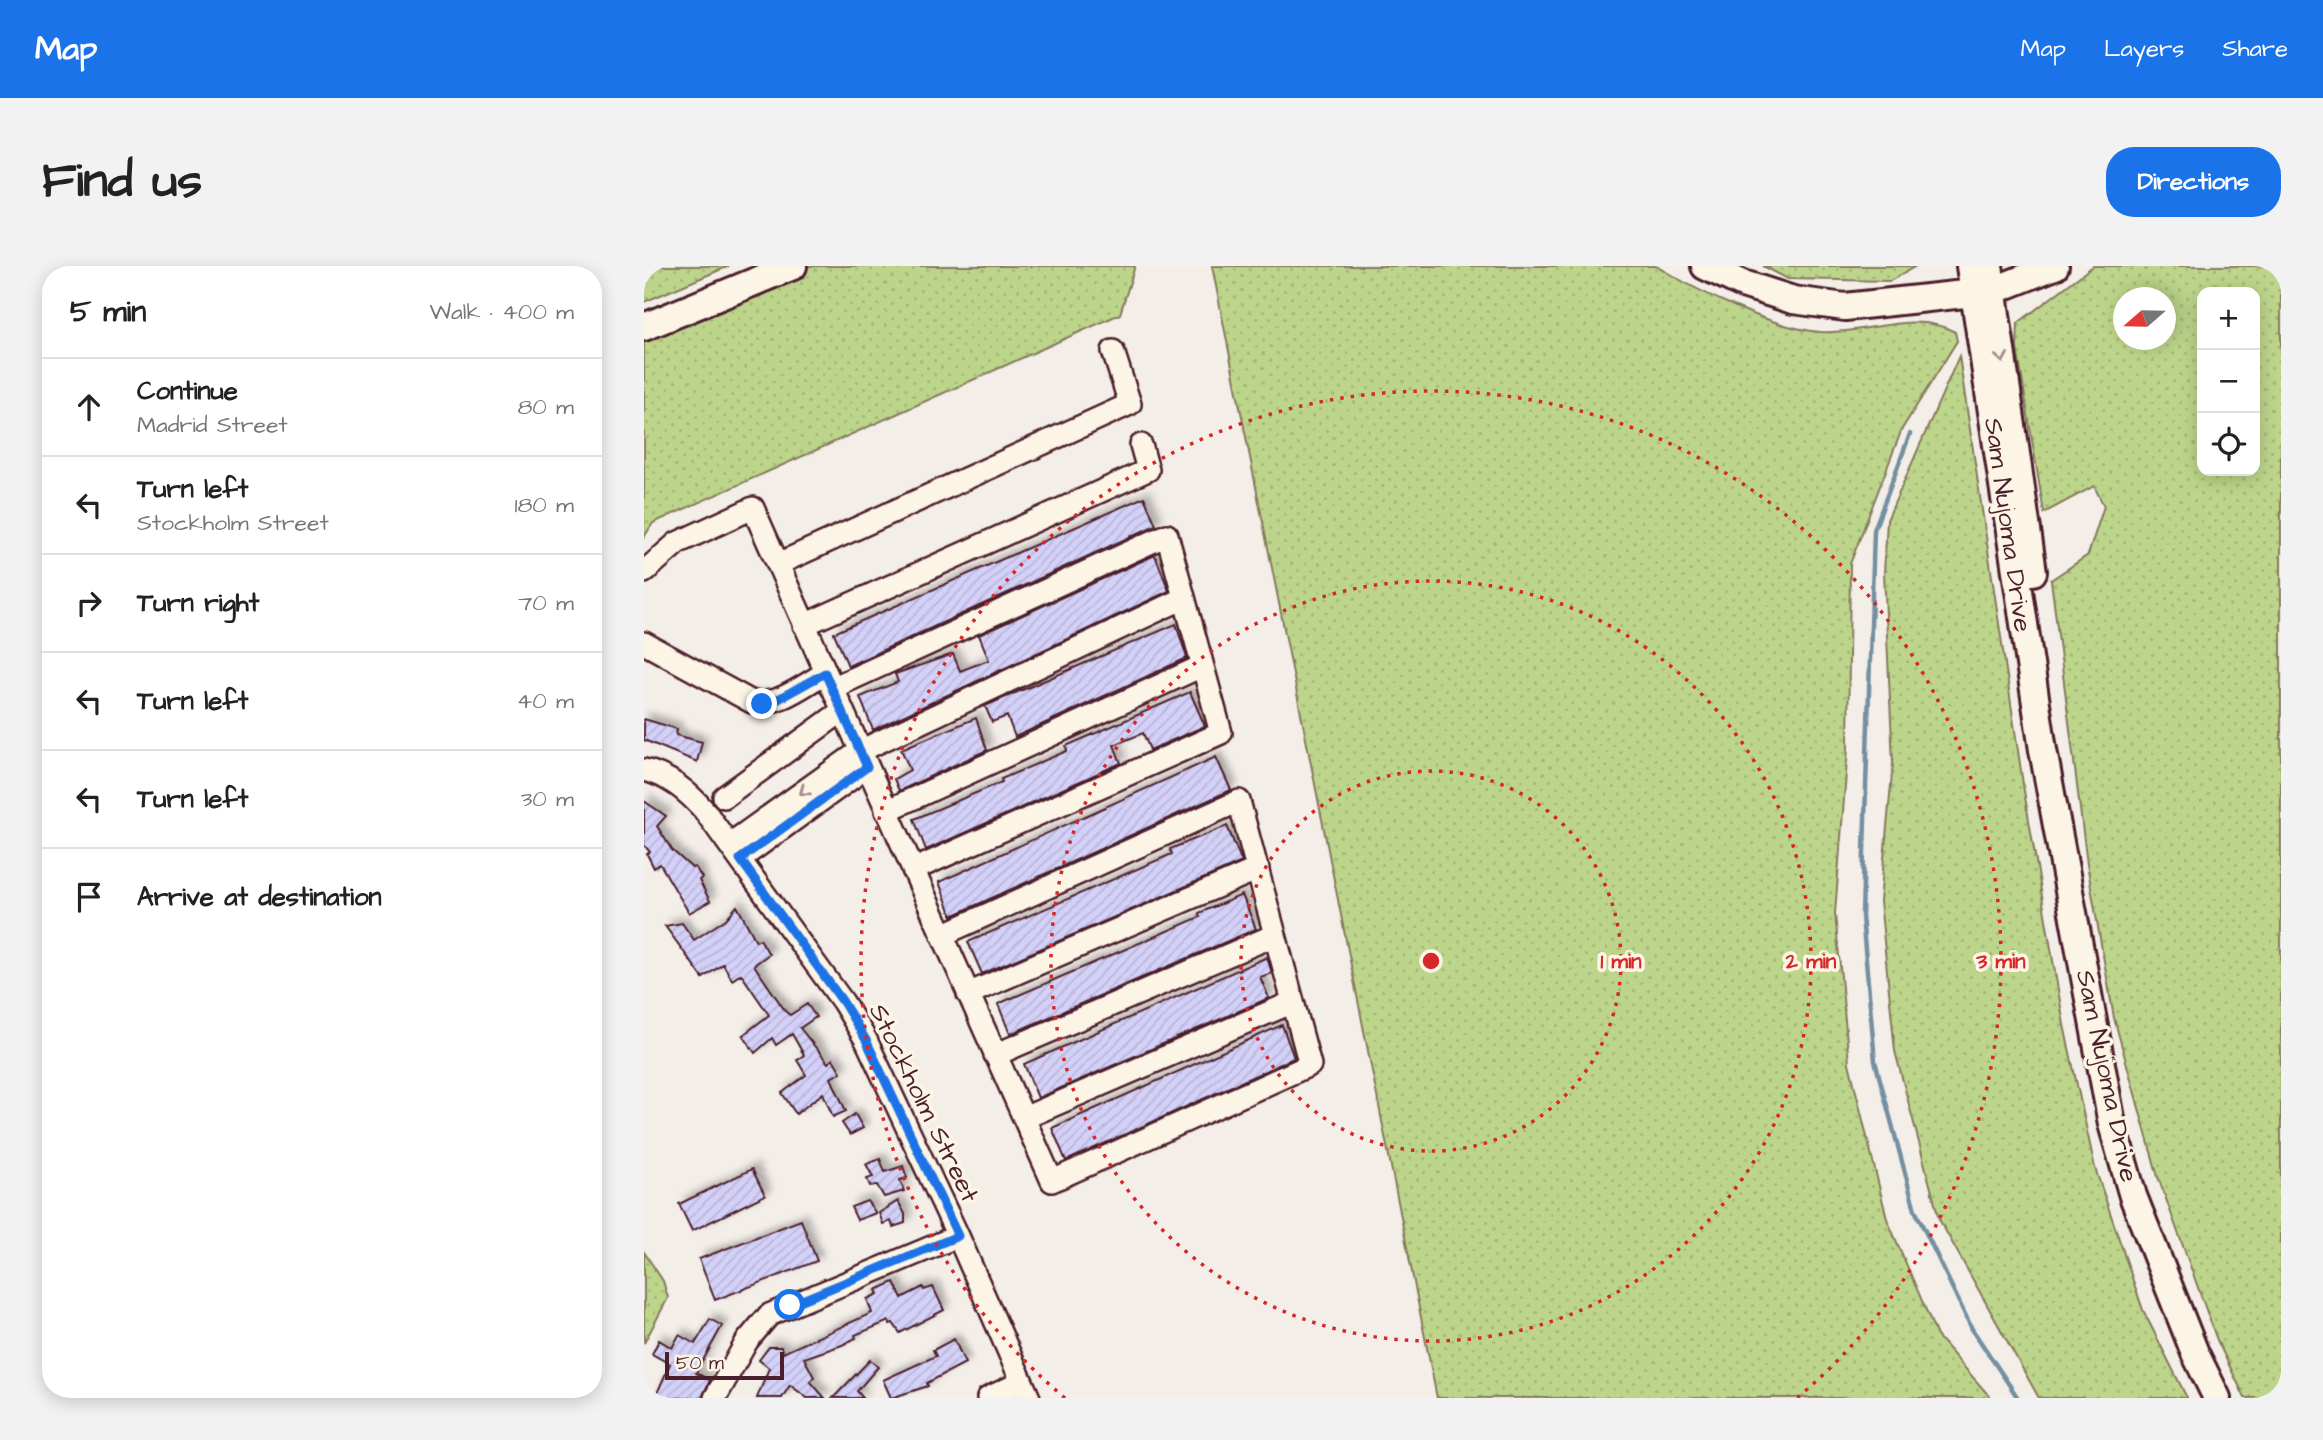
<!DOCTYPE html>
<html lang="en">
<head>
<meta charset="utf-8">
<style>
	:root { --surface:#fff; --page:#f2f2f2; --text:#222; --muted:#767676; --line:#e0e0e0; --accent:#1a73e8 }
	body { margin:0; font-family:"Architects Daughter",sans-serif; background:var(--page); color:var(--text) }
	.controls { position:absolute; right:21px; top:21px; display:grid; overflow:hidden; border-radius:14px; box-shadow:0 4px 18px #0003 }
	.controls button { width:63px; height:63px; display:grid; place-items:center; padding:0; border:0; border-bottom:2px solid var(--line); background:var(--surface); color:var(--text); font:35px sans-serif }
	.compass { position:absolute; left:1469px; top:21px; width:63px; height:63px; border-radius:50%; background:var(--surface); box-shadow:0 4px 18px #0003; rotate:250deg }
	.scale { position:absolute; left:21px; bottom:18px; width:119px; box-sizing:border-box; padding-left:7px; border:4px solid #4a1f2b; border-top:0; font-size:19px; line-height:24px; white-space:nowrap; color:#4a1f2b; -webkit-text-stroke:5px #fcf5e5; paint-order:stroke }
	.stop { position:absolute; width:21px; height:21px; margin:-16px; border:5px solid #1a73e8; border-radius:50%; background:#fff }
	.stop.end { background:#1a73e8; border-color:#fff; box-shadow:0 2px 7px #0008 }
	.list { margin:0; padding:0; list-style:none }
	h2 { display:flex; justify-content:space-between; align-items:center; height:91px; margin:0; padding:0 28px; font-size:30px }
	h2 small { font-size:23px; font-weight:400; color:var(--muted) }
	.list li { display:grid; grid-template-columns:46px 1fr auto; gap:21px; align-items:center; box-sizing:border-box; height:98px; padding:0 28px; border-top:2px solid var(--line) }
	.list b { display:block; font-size:26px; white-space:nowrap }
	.list p { margin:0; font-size:23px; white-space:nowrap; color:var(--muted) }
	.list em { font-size:23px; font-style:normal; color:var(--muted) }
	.icon { flex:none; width:38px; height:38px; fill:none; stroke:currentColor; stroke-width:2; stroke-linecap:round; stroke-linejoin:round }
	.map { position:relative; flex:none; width:1637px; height:1132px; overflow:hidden; border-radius:28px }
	header { display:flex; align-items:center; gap:42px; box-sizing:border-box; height:98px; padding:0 35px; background:var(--accent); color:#fff }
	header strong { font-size:33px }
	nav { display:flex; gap:38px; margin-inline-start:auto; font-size:24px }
	.intro { display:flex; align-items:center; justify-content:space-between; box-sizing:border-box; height:168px; padding:0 42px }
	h1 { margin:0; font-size:49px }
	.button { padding:18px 32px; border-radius:28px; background:var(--accent); color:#fff; font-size:24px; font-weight:700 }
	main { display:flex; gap:42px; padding:0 42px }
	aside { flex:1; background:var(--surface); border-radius:28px; box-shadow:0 4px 18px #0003 }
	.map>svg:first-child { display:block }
	.grass { fill:url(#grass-dots); stroke:#847a5b; stroke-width:2; fill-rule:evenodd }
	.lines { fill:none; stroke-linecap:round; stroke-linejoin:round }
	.stream { stroke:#738fa1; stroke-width:4.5 }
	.building { fill:url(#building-hatch); stroke:#4a1f2b; stroke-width:2; filter:url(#shadow) }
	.minor-casing { stroke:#4a1f2b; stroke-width:26 }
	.major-casing { stroke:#4a1f2b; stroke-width:32 }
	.minor { stroke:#fcf5e5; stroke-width:21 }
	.major { stroke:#fcf5e5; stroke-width:26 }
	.oneway { stroke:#a38a88 }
	.route { stroke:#1a73e8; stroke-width:9 }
	.ring { fill:none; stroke:#d62828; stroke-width:3.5; stroke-dasharray:3.5 7 }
	.labels { text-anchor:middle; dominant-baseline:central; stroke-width:7; stroke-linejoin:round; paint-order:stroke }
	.street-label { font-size:26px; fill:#4a1f2b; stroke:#fcf5e5 }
	.centre { fill:#d62828; stroke:#fcf5e5; stroke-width:3.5 }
	.ring-label { font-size:21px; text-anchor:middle; font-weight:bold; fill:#d62828; stroke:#fcf5e5; stroke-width:7; stroke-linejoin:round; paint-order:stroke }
</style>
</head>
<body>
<header>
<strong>Map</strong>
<nav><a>Map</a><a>Layers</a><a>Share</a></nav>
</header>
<div class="intro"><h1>Find us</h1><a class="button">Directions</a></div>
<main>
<aside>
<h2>5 min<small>Walk · 400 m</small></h2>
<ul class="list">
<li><svg class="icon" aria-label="ahead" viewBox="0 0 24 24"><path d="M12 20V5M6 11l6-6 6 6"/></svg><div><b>Continue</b><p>Madrid Street</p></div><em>80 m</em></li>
<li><svg class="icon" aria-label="left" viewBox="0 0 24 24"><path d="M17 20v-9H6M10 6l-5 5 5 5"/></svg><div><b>Turn left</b><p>Stockholm Street</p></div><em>180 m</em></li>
<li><svg class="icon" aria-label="right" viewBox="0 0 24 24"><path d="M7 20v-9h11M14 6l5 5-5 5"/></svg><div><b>Turn right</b></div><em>70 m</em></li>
<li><svg class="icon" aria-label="left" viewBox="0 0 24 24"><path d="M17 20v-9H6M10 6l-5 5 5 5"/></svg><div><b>Turn left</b></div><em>40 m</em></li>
<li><svg class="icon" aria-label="left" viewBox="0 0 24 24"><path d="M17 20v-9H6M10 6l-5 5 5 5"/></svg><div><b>Turn left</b></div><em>30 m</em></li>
<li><svg class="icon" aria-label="arrive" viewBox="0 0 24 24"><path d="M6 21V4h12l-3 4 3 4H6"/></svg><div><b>Arrive at destination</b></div></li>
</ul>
</aside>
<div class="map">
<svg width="1637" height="1132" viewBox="0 0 1637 1132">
	<defs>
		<pattern id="grass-dots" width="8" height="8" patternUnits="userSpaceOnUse" patternTransform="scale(1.75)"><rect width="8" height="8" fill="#bdd58b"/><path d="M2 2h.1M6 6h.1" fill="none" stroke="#a4b678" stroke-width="1.8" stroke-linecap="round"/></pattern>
		<pattern id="building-hatch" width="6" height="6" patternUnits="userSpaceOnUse" patternTransform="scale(1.75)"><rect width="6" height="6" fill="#d4d1f9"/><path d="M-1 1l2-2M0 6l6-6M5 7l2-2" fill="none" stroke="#b8b3d6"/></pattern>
		<filter id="shadow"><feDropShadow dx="5.5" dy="-5.5" stdDeviation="3.5" flood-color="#0004"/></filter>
	</defs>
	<rect width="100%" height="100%" fill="#f4eee9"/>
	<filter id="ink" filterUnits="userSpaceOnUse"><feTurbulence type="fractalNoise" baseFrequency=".0143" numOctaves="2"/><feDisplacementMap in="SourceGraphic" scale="14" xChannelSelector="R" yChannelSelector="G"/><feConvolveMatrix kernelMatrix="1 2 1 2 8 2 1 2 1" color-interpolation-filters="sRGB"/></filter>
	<g filter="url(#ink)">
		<!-- grass -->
		<path class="grass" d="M 0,0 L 85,0 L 0,36 Z
			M 149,0 L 491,0 L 476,48 L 9,257 L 0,271 L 0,61 Z
			M 568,0 L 1012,0 C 1053,25 1130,63 1177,66 C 1222,69 1269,43 1311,66 L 1313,75 L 1258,163 L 1206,298 L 1204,482 L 1191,647 L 1205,797 L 1243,953 L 1293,1070 L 1347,1132 L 793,1132 Z
			M 1119,0 L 1272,0 L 1246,15 L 1144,13 Z
			M 1449,0 L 1637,0 L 1637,1132 L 1601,1132 L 1573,1074 L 1514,911 L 1470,752 L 1443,598 L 1407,314 L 1444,289 L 1460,240 L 1450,220 L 1400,247 L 1373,82 L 1374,57 ZM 1558,26 L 1611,26 L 1611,205 L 1558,205 ZM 1479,32 L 1521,32 L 1521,74 L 1479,74 Z
			M 1315,90 L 1380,525 L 1420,759 L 1451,902 L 1499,1044 L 1543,1132 L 1395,1132 L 1295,953 L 1251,785 L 1236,635 L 1249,497 L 1240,307 L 1243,254 Z
			M 0,986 L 19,1015 L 24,1032 L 0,1077 Z"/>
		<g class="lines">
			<!-- stream -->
			<path class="stream" d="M 1266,168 L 1230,264 L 1218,650 L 1231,795 L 1271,944 L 1328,1063 L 1374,1132"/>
		</g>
		<!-- building -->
		<path class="building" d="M 500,231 L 512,259 L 204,400 L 190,367 Z
			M 511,289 L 525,325 L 229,464 L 216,431 L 254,416 L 251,408 L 309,388 L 316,405 L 345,394 L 335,369 Z
			M 532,358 L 543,392 L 371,471 L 363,450 L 348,456 L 341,440 Z
			M 546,426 L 561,460 L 506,484 L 499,467 L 470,479 L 477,497 L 282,584 L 270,553 L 358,516 L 357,513 L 423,485 L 422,480 Z
			M 332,452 L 343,484 L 255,525 L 250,513 L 266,504 L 257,483 Z
			M 0,453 L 33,463 L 32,469 L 58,476 L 53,496 L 0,474 Z
			M 572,491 L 587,524 L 308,650 L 295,616 Z
			M 0,535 L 22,550 L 13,560 L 28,584 L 48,602 L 51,601 L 58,612 L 55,614 L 66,635 L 45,647 L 16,598 L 10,602 L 3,588 L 6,586 L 0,579 Z
			M 583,560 L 598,596 L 338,708 L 324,676 L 528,588 L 526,583 Z
			M 598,629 L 612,663 L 366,768 L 354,738 L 556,651 L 555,647 Z
			M 93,640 L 112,675 L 116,673 L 125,688 L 110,699 L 142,746 L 146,749 L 163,738 L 172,751 L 156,762 L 184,797 L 189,793 L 197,806 L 187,812 L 202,845 L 189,851 L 179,827 L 152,848 L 138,827 L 162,809 L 153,794 L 160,789 L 148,768 L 132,779 L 128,772 L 111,787 L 99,769 L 125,749 L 97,708 L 88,714 L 79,698 L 59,712 L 21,660 L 38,657 L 50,674 L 82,653 Z
			M 623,691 L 628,707 L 616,711 L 625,732 L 394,832 L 380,798 Z
			M 638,759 L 650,792 L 422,895 L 408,862 Z
			M 211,848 L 219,862 L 206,869 L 198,857 Z
			M 236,893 L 241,906 L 259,900 L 263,912 L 256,914 L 260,925 L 240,931 L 233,919 L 226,920 L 223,913 L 229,911 L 222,898 Z
			M 108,903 L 121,929 L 48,965 L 35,938 Z
			M 223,935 L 232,947 L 213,954 L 207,941 Z
			M 254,935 L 261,948 L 261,957 L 249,961 L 247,955 L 239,958 L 235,947 Z
			M 157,954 L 173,995 L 71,1034 L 55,993 Z
			M 250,1016 L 258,1032 L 279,1021 L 280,1024 L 289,1021 L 300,1044 L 256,1067 L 249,1057 L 246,1058 L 245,1055 L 211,1069 L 212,1072 L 198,1079 L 160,1092 L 170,1111 L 166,1115 L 181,1132 L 163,1132 L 146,1119 L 138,1132 L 113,1132 L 125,1102 L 115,1094 L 125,1081 L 137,1081 L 139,1087 L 228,1047 L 223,1033 L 234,1028 L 232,1024 Z
			M 66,1053 L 78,1060 L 52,1107 L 66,1114 L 58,1132 L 11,1132 L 26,1098 L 8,1088 L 15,1074 L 28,1082 L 35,1069 L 51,1078 Z
			M 310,1073 L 321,1097 L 283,1117 L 284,1120 L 247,1132 L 239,1114 L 292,1090 L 289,1084 Z
			M 226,1094 L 234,1101 L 213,1125 L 219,1132 L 189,1132 Z"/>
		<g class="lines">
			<!-- minor casing -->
			<g class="minor-casing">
				<path id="minor" d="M 134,298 L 486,138 L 469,85
					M 0,306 L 33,277 L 109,242 C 208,466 308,691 408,915 L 666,799 L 595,535 L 298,669
					M 160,359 L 504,204 L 497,179
					M 0,377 L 108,436 C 133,441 160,419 181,407
					M 188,422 L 523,269 L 577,467 L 269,604
					M 0,504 C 25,510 43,525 60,544 L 199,736 L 222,774 L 314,970 L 385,1132
					M 80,531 L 198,445
					M 242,545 L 558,400
					M 86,578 L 216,485 L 540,332
					M 96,593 L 223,501
					M 324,728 L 614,603
					M 351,789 L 631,669
					M 380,852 L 649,736
					M 71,1132 L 103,1075 L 125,1049 L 314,970
					M 344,1132 L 378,1116"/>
			</g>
			<!-- major casing -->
			<g class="major-casing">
				<path id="major" d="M 1061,0 L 1099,18 L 1149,34 L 1201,41 L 1348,25 L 1411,0
					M 1326,0 L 1399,484 L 1468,858 L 1489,930 L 1551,1087 L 1573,1132
					M 1345,0 L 1389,306
					M 0,61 L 149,0"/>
			</g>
			<!-- minor -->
			<use href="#minor" class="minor"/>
			<!-- major -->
			<use href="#major" class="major"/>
		</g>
		<!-- one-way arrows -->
		<defs><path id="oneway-chevron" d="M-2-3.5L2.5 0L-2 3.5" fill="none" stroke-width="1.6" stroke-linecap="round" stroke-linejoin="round" transform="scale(1.75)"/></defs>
		<g class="oneway">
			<use href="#oneway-chevron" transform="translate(1358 92) rotate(81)"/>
			<use href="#oneway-chevron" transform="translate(160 525) rotate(144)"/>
		</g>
	</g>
	<g class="lines" filter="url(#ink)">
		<!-- route -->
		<path class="route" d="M 118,438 L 129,436 L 181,407 L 223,501 L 96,593 L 199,736 L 222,774 L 314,970 L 146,1039"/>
	</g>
	<!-- distance rings -->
	<g class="ring">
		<circle cx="787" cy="695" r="190"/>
		<circle cx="787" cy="695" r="380"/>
		<path d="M421 1132A570 570 0 1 1 1153 1132"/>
	</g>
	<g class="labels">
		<!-- street labels -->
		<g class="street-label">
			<text transform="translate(1364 259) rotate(82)">Sam Nujoma Drive</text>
			<text transform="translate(1463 810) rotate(78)">Sam Nujoma Drive</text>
			<text transform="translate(280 837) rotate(64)">Stockholm Street</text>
		</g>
	</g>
	<circle cx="787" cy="695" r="10" class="centre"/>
	<g class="ring-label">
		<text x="977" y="702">1 min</text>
		<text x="1167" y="702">2 min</text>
		<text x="1357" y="702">3 min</text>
	</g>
</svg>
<div class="controls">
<button>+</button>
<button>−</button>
<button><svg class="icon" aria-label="locate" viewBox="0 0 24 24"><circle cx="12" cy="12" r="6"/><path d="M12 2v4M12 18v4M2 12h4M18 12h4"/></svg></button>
</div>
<svg class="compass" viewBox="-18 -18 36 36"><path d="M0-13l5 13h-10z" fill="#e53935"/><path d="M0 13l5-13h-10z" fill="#767676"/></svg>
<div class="scale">50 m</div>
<div class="stop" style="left:146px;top:1039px"></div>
<div class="stop end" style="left:118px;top:438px"></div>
</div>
</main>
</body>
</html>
